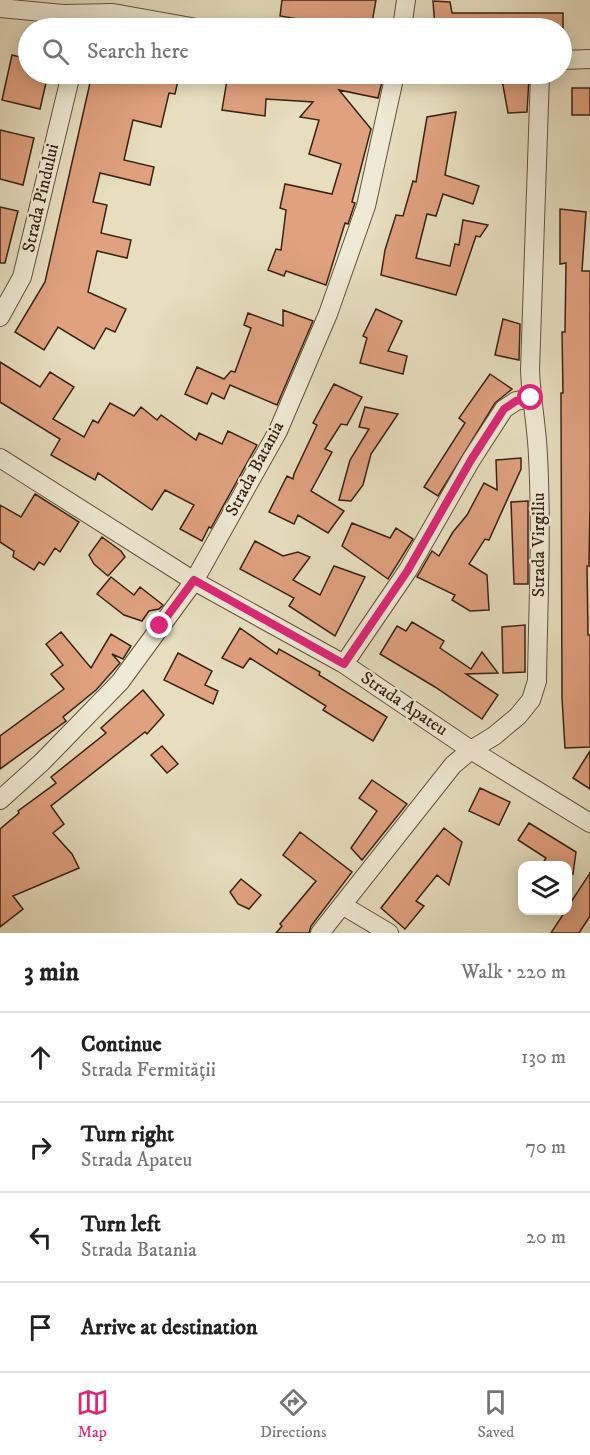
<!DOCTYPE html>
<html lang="en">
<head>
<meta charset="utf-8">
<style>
	:root { --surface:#fff; --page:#f6f6f6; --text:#222; --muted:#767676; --line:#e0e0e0; --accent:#db2777 }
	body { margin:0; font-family:"IM FELL DW Pica",serif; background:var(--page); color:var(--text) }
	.controls { position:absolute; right:18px; bottom:18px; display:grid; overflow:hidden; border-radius:12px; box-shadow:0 3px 15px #0003 }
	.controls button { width:54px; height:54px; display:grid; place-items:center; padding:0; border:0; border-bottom:2px solid var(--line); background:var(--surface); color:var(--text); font:30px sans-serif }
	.stop { position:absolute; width:18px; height:18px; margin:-14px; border:4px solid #db2777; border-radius:50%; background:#fff }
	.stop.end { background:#db2777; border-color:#fff; box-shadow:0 2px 6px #0008 }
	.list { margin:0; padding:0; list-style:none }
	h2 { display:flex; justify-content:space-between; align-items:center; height:78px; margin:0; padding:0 24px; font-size:26px }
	h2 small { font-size:20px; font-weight:400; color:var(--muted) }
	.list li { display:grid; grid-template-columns:39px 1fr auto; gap:18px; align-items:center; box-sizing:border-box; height:90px; padding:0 24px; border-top:2px solid var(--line) }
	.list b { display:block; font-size:22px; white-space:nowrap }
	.list p { margin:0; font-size:20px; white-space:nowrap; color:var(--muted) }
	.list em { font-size:20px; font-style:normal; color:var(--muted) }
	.icon { flex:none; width:33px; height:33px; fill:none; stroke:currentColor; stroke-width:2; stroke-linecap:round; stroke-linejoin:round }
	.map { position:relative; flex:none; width:590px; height:933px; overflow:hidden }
	.search { position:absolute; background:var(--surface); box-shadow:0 3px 15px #0003; left:18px; right:18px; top:18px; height:66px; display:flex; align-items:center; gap:15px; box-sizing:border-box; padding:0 21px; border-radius:33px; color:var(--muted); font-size:22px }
	.sheet { height:438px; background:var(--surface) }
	nav { display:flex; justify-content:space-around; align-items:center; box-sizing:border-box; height:84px; border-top:2px solid var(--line); background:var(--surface); font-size:16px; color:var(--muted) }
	nav a { display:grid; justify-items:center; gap:3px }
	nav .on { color:var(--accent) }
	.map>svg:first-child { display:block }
	.building { fill:#dfa17e; stroke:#3a2214; stroke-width:1.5 }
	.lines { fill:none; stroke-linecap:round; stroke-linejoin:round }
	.minor-casing { stroke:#65513f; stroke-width:20 }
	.minor { stroke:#efead5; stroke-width:18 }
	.route { stroke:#db2777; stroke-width:8 }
	.labels { text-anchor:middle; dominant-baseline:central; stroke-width:4.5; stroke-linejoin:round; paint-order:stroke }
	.street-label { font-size:18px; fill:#3a2214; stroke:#efead5 }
</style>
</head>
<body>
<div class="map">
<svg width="590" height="933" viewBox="0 0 590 933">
	<rect width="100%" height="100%" fill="#e6debf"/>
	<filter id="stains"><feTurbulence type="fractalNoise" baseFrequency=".00333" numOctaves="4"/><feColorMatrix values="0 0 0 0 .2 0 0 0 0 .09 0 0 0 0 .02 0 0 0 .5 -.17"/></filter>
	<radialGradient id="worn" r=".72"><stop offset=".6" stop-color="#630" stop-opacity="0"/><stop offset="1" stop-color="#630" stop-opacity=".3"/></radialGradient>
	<!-- building -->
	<path class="building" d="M 282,0 L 376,0 L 371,28 L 321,28 L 322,23 L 280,16 Z
		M 433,1 L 450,2 L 452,13 L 563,13 L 563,28 L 477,26 L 477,28 L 435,28 Z
		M 12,55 L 28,59 L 28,74 L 48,74 L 40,109 L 2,100 Z
		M 92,74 L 166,74 L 179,76 L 175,94 L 169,93 L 161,127 L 133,120 L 124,160 L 154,167 L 150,185 L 100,173 L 93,202 L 107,205 L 101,233 L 131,240 L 127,258 L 97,251 L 88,292 L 126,309 L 115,332 L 106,328 L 94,349 L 58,327 L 44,350 L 15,332 L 45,282 Z
		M 228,74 L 384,74 L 378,98 L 339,90 L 371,129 L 352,202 L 355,203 L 348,224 L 345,223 L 326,285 L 286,271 L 284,276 L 268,270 L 276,249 L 281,250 L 286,210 L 280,208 L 285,184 L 332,194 L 341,164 L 309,154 L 319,120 L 300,117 L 313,102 L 266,99 L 265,116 L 222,110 Z
		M 529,78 L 527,112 L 508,113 L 502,80 Z
		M 572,88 L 590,88 L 590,115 L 572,115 Z
		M 456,112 L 445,175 L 479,186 L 473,204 L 443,194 L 436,216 L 427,214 L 416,258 L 450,266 L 455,244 L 459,245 L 463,220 L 488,225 L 480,237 L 476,236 L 456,295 L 381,275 L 385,250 L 396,215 L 403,216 L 413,181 L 416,182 L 427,117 Z
		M 0,130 L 34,138 L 23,185 L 0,179 Z
		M 0,207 L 18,211 L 5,263 L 0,263 Z
		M 560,209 L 586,212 L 582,271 L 590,271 L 590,505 L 589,566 L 587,566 L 588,635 L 590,635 L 590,747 L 565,748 L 562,698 L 561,393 L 563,393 L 562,332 L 565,332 L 566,263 L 560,264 Z
		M 376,309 L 402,321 L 388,351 L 407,356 L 403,374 L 360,363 L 367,338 L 363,336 Z
		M 283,310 L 313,321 L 277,405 L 230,385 L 224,399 L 212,393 L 207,404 L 185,394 L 197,367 L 224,379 L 231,371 L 235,372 L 251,328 L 244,325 L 248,313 L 283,326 Z
		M 503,319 L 520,324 L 519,360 L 495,355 Z
		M 0,362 L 40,387 L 50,372 L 74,387 L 53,419 L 84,437 L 93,420 L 98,423 L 110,403 L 134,416 L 141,407 L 157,420 L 161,415 L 196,440 L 199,433 L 222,444 L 228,431 L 257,445 L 211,528 L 209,527 L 202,541 L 180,529 L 194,505 L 165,490 L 152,510 L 98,473 L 95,480 L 51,455 L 60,439 L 0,402 Z
		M 490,374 L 512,389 L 495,403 L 438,496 L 424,487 L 465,423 L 459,418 Z
		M 334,384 L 362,397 L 347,425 L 341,424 L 325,449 L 332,452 L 311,491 L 344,511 L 328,533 L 298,515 L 294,524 L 269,512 L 287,476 L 293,479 L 294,474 L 317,425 L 313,423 Z
		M 365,407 L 398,414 L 371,454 L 363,485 L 351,501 L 339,500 L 350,460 L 369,429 L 359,427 Z
		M 521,458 L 521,469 L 489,540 L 485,539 L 469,564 L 487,575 L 489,610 L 470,611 L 452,600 L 455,595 L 417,577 L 432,551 L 439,556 L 453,532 L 467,515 L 484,483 L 497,490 L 496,460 Z
		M 35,494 L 79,522 L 60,552 L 55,548 L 44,565 L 39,562 L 34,570 L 13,557 L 14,551 L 0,542 L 0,505 L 21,517 Z
		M 528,501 L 528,584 L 514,584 L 511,502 Z
		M 352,523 L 390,538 L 396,528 L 413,539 L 388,579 L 342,546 Z
		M 102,537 L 121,551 L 125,557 L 108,576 L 94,564 L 89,555 Z
		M 255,541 L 283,556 L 298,552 L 310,557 L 293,580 L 320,595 L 334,566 L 365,577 L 335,636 L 289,606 L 294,598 L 240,569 Z
		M 111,577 L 134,595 L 140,587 L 163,605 L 159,609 L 149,611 L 142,621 L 124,615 L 97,594 Z
		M 412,622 L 444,641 L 440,648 L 471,669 L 482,652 L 498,673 L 466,674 L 498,695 L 482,719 L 435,687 L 380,654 L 397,626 L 406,631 Z
		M 525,625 L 525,672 L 503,673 L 502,627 Z
		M 240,628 L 277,654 L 279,649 L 320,672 L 319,675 L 387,717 L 373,741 L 323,710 L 326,706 L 250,658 L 243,668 L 222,658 Z
		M 61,632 L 91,668 L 111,634 L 131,646 L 123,659 L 112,654 L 120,663 L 96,690 L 63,717 L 66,721 L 0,769 L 0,736 L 64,689 L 51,674 L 63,665 L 46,644 Z
		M 178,653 L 212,671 L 205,685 L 218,691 L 213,704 L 164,680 Z
		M 143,690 L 164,715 L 147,734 L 145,732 L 51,806 L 64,824 L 53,833 L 72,854 L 79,868 L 13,896 L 23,909 L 0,927 L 0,829 L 19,813 L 18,811 L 56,783 L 51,777 L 106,733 L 101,728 Z
		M 162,746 L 178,764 L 167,773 L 151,755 Z
		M 590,751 L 590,789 L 573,778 Z
		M 372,780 L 407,804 L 362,860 L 351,848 L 377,811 L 359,798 Z
		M 480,788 L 510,802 L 499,825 L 469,811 Z
		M 529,823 L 576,852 L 573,874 L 567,870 L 567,866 L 541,866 L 546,858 L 518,840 Z
		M 444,828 L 462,842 L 449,885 L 437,875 L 416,901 L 424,906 L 405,929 L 381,908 Z
		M 300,832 L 352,872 L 311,926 L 309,933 L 276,933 L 282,926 L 280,924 L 316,881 L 283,855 Z
		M 590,873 L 590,916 L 579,933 L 551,933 L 566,910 L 567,910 L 567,908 Z
		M 241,879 L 261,895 L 249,909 L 238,904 L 230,892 Z"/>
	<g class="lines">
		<!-- minor casing -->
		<g class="minor-casing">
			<path id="minor" d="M 0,8 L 63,14 L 113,13 L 197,28
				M 402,28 L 406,0
				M 562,60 L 590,59
				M 0,317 L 22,277 L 71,74
				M 0,458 L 194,581 L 344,664 L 471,750 L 590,823
				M 344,664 L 408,570 L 471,460 L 504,409 L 516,401 L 531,398
				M 0,800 L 42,762 L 120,682 L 194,581 L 278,431 L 328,314 L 366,206 L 395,74
				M 342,905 L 389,933
				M 320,933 L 453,765 L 471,750 L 494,736 L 518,716 L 531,700 L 537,681 C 538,606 542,531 538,456 C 537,427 531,399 530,370 L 540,74"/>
		</g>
		<!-- minor -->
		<use href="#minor" class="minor"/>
	</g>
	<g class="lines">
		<!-- route -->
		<path class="route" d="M 160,626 L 194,580 L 344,664 L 408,570 L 471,460 L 504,409 L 516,401 L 531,398"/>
	</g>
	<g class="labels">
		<!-- street labels -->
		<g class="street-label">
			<text transform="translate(41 198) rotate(-77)">Strada Pindului</text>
			<text transform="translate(255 469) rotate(-62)">Strada Batania</text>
			<text transform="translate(539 545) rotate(-90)">Strada Virgiliu</text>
			<text transform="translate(404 704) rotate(34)">Strada Apateu</text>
		</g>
	</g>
	<rect width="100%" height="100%" filter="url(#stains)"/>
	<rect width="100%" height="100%" fill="url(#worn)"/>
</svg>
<div class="controls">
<button><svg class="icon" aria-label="layers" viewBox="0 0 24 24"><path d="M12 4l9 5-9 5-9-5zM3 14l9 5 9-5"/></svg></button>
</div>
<div class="stop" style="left:531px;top:398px"></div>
<div class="stop end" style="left:160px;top:626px"></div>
<div class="search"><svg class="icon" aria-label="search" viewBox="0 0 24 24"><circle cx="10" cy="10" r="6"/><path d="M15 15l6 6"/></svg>Search here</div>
</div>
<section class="sheet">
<h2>3 min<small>Walk · 220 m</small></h2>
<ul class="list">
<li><svg class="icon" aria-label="ahead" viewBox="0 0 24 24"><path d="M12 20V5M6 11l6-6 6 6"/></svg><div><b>Continue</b><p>Strada Fermității</p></div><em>130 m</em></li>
<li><svg class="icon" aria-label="right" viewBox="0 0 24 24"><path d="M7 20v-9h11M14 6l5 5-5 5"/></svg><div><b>Turn right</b><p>Strada Apateu</p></div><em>70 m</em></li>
<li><svg class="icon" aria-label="left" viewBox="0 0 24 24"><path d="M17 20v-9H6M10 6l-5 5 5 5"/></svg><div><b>Turn left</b><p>Strada Batania</p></div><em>20 m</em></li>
<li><svg class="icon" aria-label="arrive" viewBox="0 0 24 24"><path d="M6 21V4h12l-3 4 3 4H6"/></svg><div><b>Arrive at destination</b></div></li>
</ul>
</section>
<nav>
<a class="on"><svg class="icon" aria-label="map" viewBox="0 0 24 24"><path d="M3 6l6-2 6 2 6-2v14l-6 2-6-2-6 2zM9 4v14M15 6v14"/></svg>Map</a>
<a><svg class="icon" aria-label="directions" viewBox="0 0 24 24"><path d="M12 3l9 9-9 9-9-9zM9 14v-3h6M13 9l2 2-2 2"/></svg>Directions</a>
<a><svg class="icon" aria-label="saved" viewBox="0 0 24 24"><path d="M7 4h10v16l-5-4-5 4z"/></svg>Saved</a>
</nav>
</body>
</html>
